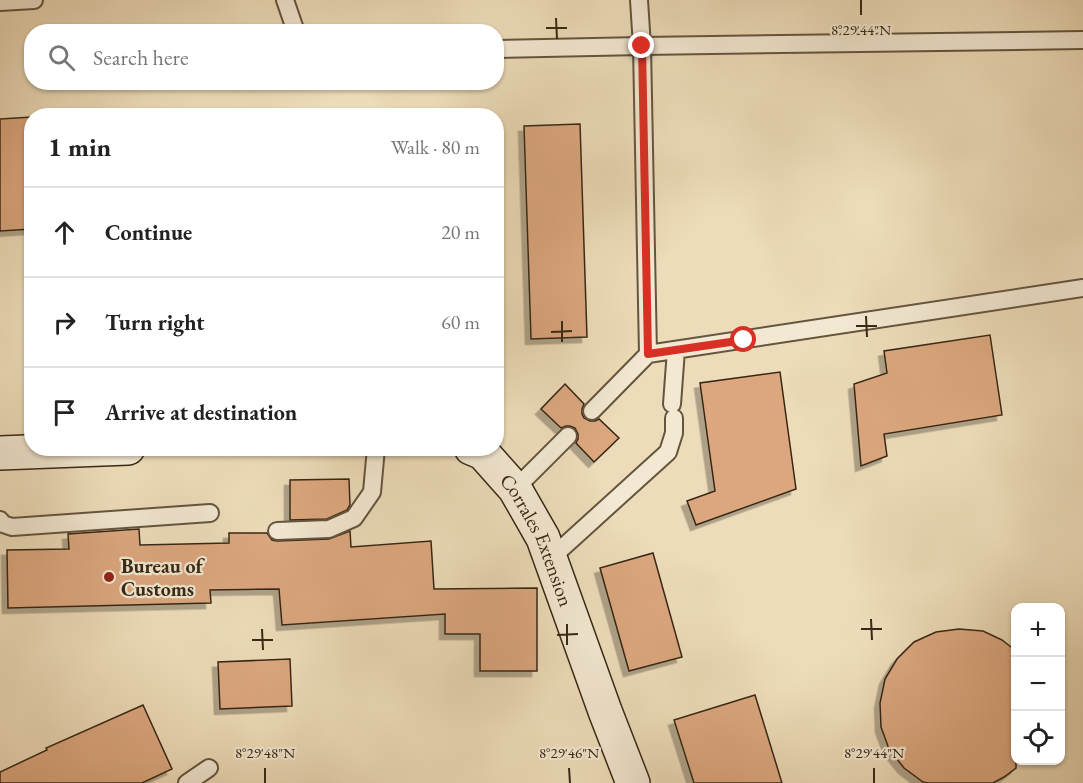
<!DOCTYPE html>
<html lang="en">
<head>
<meta charset="utf-8">
<style>
	:root { --surface:#fff; --page:#f2f2f2; --text:#222; --muted:#767676; --line:#e0e0e0 }
	body { margin:0; font-family:"EB Garamond",serif; background:var(--page); color:var(--text) }
	.controls { position:absolute; right:18px; bottom:18px; display:grid; overflow:hidden; border-radius:12px; box-shadow:0 2px 4px #0004 }
	.controls button { width:54px; height:54px; display:grid; place-items:center; padding:0; border:0; border-bottom:2px solid var(--line); background:var(--surface); color:var(--text); font:30px sans-serif }
	.stop { position:absolute; width:18px; height:18px; margin:-14px; border:4px solid #d93025; border-radius:50%; background:#fff }
	.stop.end { background:#d93025; border-color:#fff; box-shadow:0 2px 6px #0008 }
	.list { margin:0; padding:0; list-style:none }
	h2 { display:flex; justify-content:space-between; align-items:center; height:78px; margin:0; padding:0 24px; font-size:26px }
	h2 small { font-size:20px; font-weight:400; color:var(--muted) }
	.list li { display:grid; grid-template-columns:39px 1fr auto; gap:18px; align-items:center; box-sizing:border-box; height:90px; padding:0 24px; border-top:2px solid var(--line) }
	.list b { display:block; font-size:22px; white-space:nowrap }
	.list em { font-size:20px; font-style:normal; color:var(--muted) }
	.icon { flex:none; width:33px; height:33px; fill:none; stroke:currentColor; stroke-width:2; stroke-linecap:round; stroke-linejoin:round }
	.map { position:relative; flex:none; width:1083px; height:783px; overflow:hidden }
	.search { position:absolute; background:var(--surface); box-shadow:0 2px 4px #0004; left:24px; top:24px; width:480px; height:66px; display:flex; align-items:center; gap:15px; box-sizing:border-box; padding:0 21px; border-radius:24px; color:var(--muted); font-size:22px }
	.panel { position:absolute; background:var(--surface); box-shadow:0 2px 4px #0004; left:24px; top:108px; width:480px; height:348px; border-radius:24px }
	.map>svg:first-child { display:block }
	.building { fill:#dca77f; stroke:#362815; stroke-width:1.5; filter:url(#shadow) }
	.lines { fill:none; stroke-linecap:round; stroke-linejoin:round }
	.service-casing { stroke:#64553e; stroke-width:20 }
	.secondary-casing { stroke:#362815; stroke-width:36 }
	.service { stroke:#f3e8d2; stroke-width:16 }
	.secondary { stroke:#f3e8d2; stroke-width:33 }
	.route { stroke:#d93025; stroke-width:8 }
	.ticks { fill:none; stroke:#362815; stroke-width:2 }
	.poi-dot { fill:#8f2418; stroke:#f3e8d2; stroke-width:2 }
	.labels { text-anchor:middle; dominant-baseline:central; stroke-width:4.5; stroke-linejoin:round; paint-order:stroke }
	.street-label { font-size:20px; fill:#362815; stroke:#f3e8d2 }
	.poi-label { font-size:20px; font-weight:bold; fill:#362815; stroke:#f3e8d2; text-anchor:start }
	.ticks-label { font-size:15px; text-anchor:middle; fill:#362815; stroke:#f3e8d2; stroke-width:4.5; stroke-linejoin:round; paint-order:stroke }
</style>
</head>
<body>
<div class="map">
<svg width="1083" height="783" viewBox="0 0 1083 783">
	<defs>
		<filter id="shadow"><feDropShadow dx="-5.5" dy="5.5" stdDeviation="0" flood-color="#0004"/></filter>
	</defs>
	<rect width="100%" height="100%" fill="#eddcb9"/>
	<filter id="stains"><feTurbulence type="fractalNoise" baseFrequency=".00333" numOctaves="4"/><feColorMatrix values="0 0 0 0 .2 0 0 0 0 .09 0 0 0 0 .02 0 0 0 .5 -.17"/></filter>
	<radialGradient id="worn" r=".72"><stop offset=".6" stop-color="#630" stop-opacity="0"/><stop offset="1" stop-color="#630" stop-opacity=".3"/></radialGradient>
	<!-- building -->
	<path class="building" d="M 32,117 L 32,229 L 0,231 L 0,119 Z
		M 580,124 L 587,337 L 531,339 L 524,126 Z
		M 990,335 L 1002,415 L 884,434 L 887,456 L 861,466 L 854,384 L 887,373 L 884,351 Z
		M 780,372 L 796,489 L 696,525 L 687,501 L 715,491 L 700,383 Z
		M 565,384 L 584,404 L 582,409 L 582,414 L 584,418 L 590,421 L 595,421 L 599,419 L 619,438 L 594,462 L 576,443 L 578,439 L 578,434 L 575,428 L 570,426 L 566,426 L 561,428 L 541,409 Z
		M 349,479 L 350,505 L 347,510 L 327,519 L 290,520 L 290,480 Z
		M 139,529 L 140,545 L 229,543 L 229,533 L 267,533 L 272,540 L 277,541 L 329,539 L 350,531 L 351,547 L 431,541 L 434,589 L 537,588 L 537,671 L 480,671 L 480,634 L 445,634 L 445,614 L 282,625 L 279,589 L 210,590 L 211,603 L 8,608 L 7,550 L 69,549 L 68,534 Z
		M 653,553 L 682,657 L 629,671 L 600,568 Z
		M 959,629 L 983,631 L 1002,640 L 1016,651 L 1016,768 L 1004,777 L 993,783 L 928,783 L 923,782 L 904,768 L 889,749 L 881,727 L 880,703 L 885,679 L 897,659 L 914,642 L 936,632 Z
		M 290,659 L 292,706 L 220,709 L 218,662 Z
		M 755,695 L 782,783 L 694,783 L 674,720 Z
		M 143,705 L 172,769 L 142,783 L 0,783 L 0,772 L 47,750 L 46,748 Z"/>
	<g class="lines">
		<!-- service casing -->
		<g class="service-casing">
			<path id="service" d="M 285,0 L 296,32
				M 639,0 L 642,46 L 648,354
				M 0,2 L 34,0
				M 496,49 L 642,46 L 1083,40
				M 672,404 L 676,350
				M 592,411 L 648,354 L 1083,288
				M 515,489 L 568,436
				M 0,520 L 3,524 L 12,527 L 210,513
				M 277,531 L 329,529 L 354,518 L 372,492 L 376,448
				M 550,559 L 668,452 L 674,433 L 674,418
				M 187,783 L 209,768"/>
		</g>
		<!-- secondary casing -->
		<g class="secondary-casing">
			<g id="secondary">
				<path id="s1" d="M 471,448 L 483,453 L 515,489 L 543,538 L 605,711 L 633,783"/>
				<path d="M 0,453 L 128,448"/>
			</g>
		</g>
		<!-- service -->
		<use href="#service" class="service"/>
		<!-- secondary -->
		<use href="#secondary" class="secondary"/>
	</g>
	<g class="lines">
		<!-- route -->
		<path class="route" d="M 642,46 L 648,354 L 744,340"/>
	</g>
	<!-- ticks -->
	<path class="ticks" d="M 861,0 L 861,15M 556,18 L 557,39M 546,28 L 567,28M 866,316 L 867,337M 562,321 L 562,342M 856,326 L 877,326M 551,332 L 572,331M 871,619 L 872,640M 567,624 L 567,645M 262,629 L 263,650M 861,629 L 882,629M 557,635 L 578,634M 252,640 L 273,640M 265,768 L 265,783M 569,768 L 570,783M 874,768 L 874,783"/>
	<!-- markers -->
	<circle class="poi-dot" cx="109" cy="577" r="6"/>
	<g class="labels">
		<!-- street labels -->
		<g class="street-label">
			<text stroke="none"><textPath href="#s1" startOffset="117">Corrales Extension</textPath></text>
		</g>
		<!-- poi labels -->
		<g class="poi-label">
			<text x="121" y="566">Bureau of<tspan x="121" dy="23">Customs</tspan></text>
		</g>
	</g>
	<g class="ticks-label">
		<text x="861" y="35">8°29'44"N</text>
		<text x="265" y="758">8°29'48"N</text>
		<text x="569" y="758">8°29'46"N</text>
		<text x="874" y="758">8°29'44"N</text>
	</g>
	<rect width="100%" height="100%" filter="url(#stains)"/>
	<rect width="100%" height="100%" fill="url(#worn)"/>
</svg>
<div class="controls">
<button>+</button>
<button>−</button>
<button><svg class="icon" aria-label="locate" viewBox="0 0 24 24"><circle cx="12" cy="12" r="6"/><path d="M12 2v4M12 18v4M2 12h4M18 12h4"/></svg></button>
</div>
<div class="stop" style="left:744px;top:340px"></div>
<div class="stop end" style="left:642px;top:46px"></div>
<div class="search"><svg class="icon" aria-label="search" viewBox="0 0 24 24"><circle cx="10" cy="10" r="6"/><path d="M15 15l6 6"/></svg>Search here</div>
<section class="panel">
<h2>1 min<small>Walk · 80 m</small></h2>
<ul class="list">
<li><svg class="icon" aria-label="ahead" viewBox="0 0 24 24"><path d="M12 20V5M6 11l6-6 6 6"/></svg><div><b>Continue</b></div><em>20 m</em></li>
<li><svg class="icon" aria-label="right" viewBox="0 0 24 24"><path d="M7 20v-9h11M14 6l5 5-5 5"/></svg><div><b>Turn right</b></div><em>60 m</em></li>
<li><svg class="icon" aria-label="arrive" viewBox="0 0 24 24"><path d="M6 21V4h12l-3 4 3 4H6"/></svg><div><b>Arrive at destination</b></div></li>
</ul>
</section>
</div>
</body>
</html>
